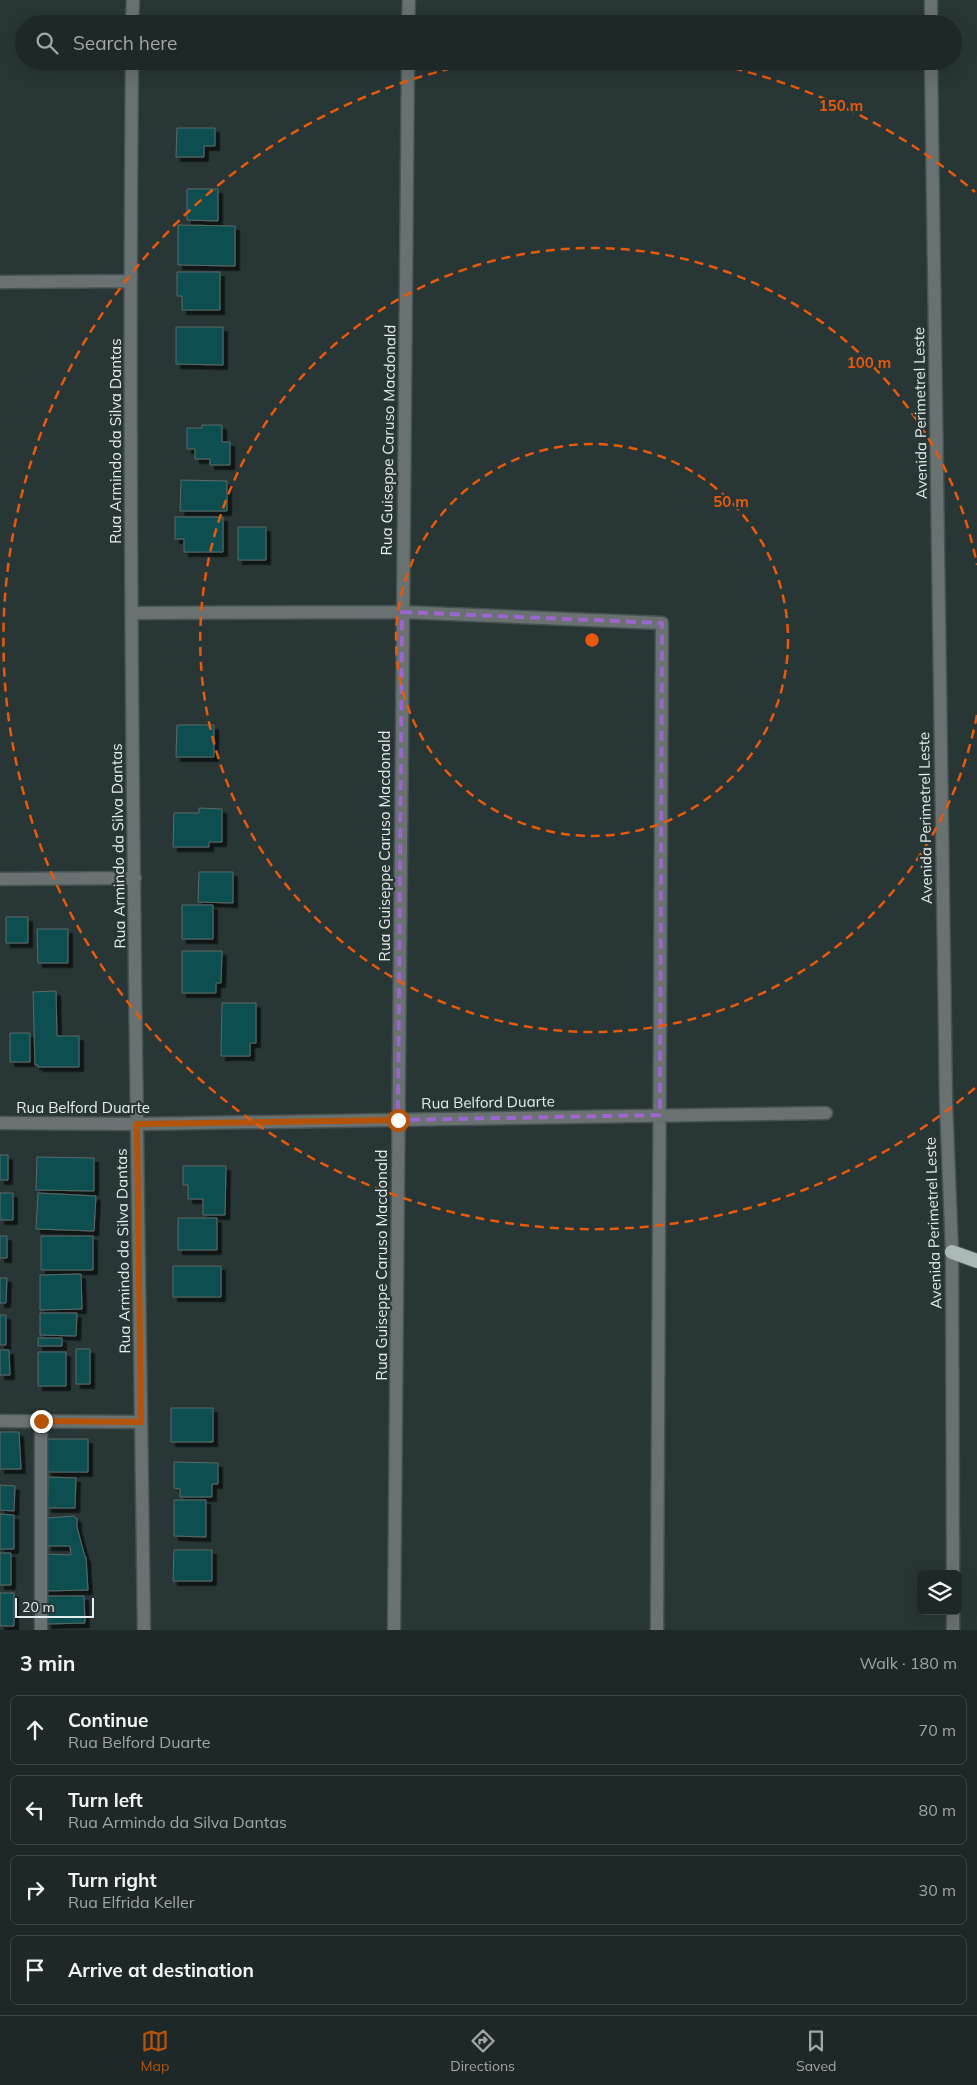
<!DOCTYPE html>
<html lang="en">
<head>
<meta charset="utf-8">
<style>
	:root { --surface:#1f2828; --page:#273030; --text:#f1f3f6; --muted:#a1a6a8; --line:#3c4445; --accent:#b45309 }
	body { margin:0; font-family:Mulish,sans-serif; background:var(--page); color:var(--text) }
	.controls { position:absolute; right:15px; bottom:15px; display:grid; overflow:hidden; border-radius:8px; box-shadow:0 5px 20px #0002 }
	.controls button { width:45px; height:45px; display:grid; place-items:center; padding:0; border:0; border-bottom:1px solid var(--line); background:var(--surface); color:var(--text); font:25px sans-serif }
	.scale { position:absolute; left:15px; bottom:12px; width:79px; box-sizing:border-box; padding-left:5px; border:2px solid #e5edee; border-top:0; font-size:14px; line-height:18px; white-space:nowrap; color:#e5edee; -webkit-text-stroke:4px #293636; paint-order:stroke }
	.stop { position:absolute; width:15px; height:15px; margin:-11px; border:4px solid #b45309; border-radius:50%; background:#fff }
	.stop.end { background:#b45309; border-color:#fff; box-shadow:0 1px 5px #0008 }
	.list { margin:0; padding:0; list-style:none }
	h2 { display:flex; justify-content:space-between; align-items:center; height:65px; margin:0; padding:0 20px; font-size:21px }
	h2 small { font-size:16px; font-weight:400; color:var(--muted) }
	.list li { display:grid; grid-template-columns:32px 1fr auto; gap:15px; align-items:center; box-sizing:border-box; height:70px; margin:0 10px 10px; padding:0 10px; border:1px solid var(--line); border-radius:8px }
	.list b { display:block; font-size:19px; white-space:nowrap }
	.list p { margin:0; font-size:16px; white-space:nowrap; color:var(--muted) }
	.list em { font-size:16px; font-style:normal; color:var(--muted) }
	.icon { flex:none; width:28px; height:28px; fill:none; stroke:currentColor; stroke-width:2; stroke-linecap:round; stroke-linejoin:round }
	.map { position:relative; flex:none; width:977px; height:1630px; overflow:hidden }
	.search { position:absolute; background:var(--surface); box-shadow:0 5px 20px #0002; left:15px; right:15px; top:15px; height:55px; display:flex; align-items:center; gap:12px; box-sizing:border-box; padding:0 18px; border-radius:28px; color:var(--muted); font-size:19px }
	.sheet { height:385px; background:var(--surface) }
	nav { display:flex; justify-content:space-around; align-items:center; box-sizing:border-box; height:70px; border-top:1px solid var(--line); background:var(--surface); font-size:14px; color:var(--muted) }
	nav a { display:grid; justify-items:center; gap:2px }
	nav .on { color:var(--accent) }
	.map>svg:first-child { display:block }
	.building { fill:#114f51; stroke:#5b6969; filter:url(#shadow) }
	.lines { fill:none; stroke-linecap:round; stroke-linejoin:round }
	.minor-casing { stroke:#475353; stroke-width:15 }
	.tertiary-casing { stroke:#475353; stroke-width:15 }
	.trunk-casing { stroke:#475353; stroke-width:16 }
	.minor { stroke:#6a7171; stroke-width:12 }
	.tertiary { stroke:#6a7171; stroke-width:12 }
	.trunk { stroke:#abb9b9; stroke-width:14 }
	.route { stroke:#b45309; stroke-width:6 }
	.marked { fill:none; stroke:#9b66cd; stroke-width:4; stroke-dasharray:10 6; stroke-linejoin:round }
	.ring { fill:none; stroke:#e8590c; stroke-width:2.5; stroke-dasharray:9 6 }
	.labels { text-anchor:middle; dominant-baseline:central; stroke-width:4.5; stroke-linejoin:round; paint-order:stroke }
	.street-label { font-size:15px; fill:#e5edee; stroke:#293636 }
	.centre { fill:#e8590c; stroke:#293636; stroke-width:2.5 }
	.ring-label { font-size:15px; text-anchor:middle; font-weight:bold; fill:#e8590c; stroke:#293636; stroke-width:4.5; stroke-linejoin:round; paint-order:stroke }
</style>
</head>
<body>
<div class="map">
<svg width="977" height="1630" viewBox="0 0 977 1630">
	<defs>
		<filter id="shadow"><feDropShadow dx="4.5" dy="4.5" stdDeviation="0" flood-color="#0009"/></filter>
	</defs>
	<rect width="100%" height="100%" fill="#293636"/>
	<!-- building -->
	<path class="building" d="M 188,61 L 236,61 L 236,64 L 188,64 Z
		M 177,128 L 215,128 L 215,146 L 204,146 L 204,157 L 176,157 Z
		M 187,189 L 218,189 L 218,221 L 187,220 Z
		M 178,225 L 235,226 L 235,266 L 178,265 Z
		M 177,272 L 220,272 L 220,310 L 182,310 L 182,296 L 177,296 Z
		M 176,327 L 223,327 L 223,365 L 176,364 Z
		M 202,425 L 222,425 L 222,442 L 230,442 L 230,465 L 210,465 L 210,459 L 195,459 L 195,449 L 187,449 L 187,428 L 202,428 Z
		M 181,480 L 227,481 L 227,511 L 180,511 Z
		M 175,517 L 223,517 L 223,552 L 184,552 L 184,539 L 175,539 Z
		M 238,527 L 266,527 L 266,560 L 238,560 Z
		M 177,725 L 214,725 L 214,757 L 176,757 Z
		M 199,808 L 222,809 L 222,842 L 209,842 L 209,847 L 173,847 L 174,813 L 199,813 Z
		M 199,872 L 233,872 L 233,903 L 198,902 Z
		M 182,905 L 213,905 L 213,939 L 182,939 Z
		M 6,917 L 28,917 L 28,943 L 6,943 Z
		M 37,929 L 68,929 L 68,963 L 38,963 Z
		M 182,951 L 222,951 L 221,983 L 216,983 L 216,993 L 182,993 Z
		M 56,991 L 57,1036 L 79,1036 L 79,1067 L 38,1067 L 38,1065 L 35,1065 L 33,992 Z
		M 222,1003 L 256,1003 L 256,1043 L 250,1043 L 250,1056 L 221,1056 Z
		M 10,1033 L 30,1033 L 30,1062 L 10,1062 Z
		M 0,1155 L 8,1155 L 8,1180 L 0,1180 Z
		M 37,1157 L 94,1158 L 94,1191 L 36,1190 Z
		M 183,1166 L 226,1166 L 225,1215 L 203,1215 L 203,1199 L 188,1199 L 188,1185 L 183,1185 Z
		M 0,1193 L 13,1193 L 13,1220 L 0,1220 Z
		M 38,1193 L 96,1196 L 94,1231 L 36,1229 Z
		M 178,1218 L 217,1218 L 217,1250 L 178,1250 Z
		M 0,1236 L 7,1236 L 7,1258 L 0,1258 Z
		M 41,1236 L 93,1236 L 93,1270 L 41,1270 Z
		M 173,1266 L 221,1266 L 221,1297 L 173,1297 Z
		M 81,1274 L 82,1309 L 40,1310 L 40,1275 Z
		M 0,1278 L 7,1278 L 6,1303 L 0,1303 Z
		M 40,1313 L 77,1313 L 76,1336 L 40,1335 Z
		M 0,1315 L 6,1315 L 6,1345 L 0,1345 Z
		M 38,1338 L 62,1338 L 62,1346 L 38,1346 Z
		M 76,1349 L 90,1349 L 90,1384 L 76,1384 Z
		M 0,1350 L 9,1350 L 10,1375 L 0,1375 Z
		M 38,1352 L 66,1352 L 66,1386 L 38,1386 Z
		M 171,1408 L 213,1408 L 213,1442 L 171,1442 Z
		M 0,1432 L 19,1432 L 21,1469 L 0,1469 Z
		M 47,1439 L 88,1439 L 88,1472 L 47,1472 Z
		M 174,1462 L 218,1463 L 218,1484 L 212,1484 L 212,1497 L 180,1497 L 180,1489 L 174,1488 Z
		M 48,1477 L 76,1478 L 75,1508 L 47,1508 Z
		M 0,1485 L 15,1486 L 14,1511 L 0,1510 Z
		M 174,1500 L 206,1500 L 206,1537 L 174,1536 Z
		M 0,1514 L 14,1515 L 14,1549 L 0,1549 Z
		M 74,1516 L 75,1518 L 77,1518 L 77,1527 L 85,1557 L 86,1557 L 88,1590 L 44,1591 L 45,1554 L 71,1555 L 70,1546 L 47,1546 L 47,1518 Z
		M 174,1550 L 212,1550 L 212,1581 L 173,1581 Z
		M 0,1553 L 11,1553 L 11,1585 L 0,1585 Z
		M 0,1593 L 14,1593 L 14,1626 L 0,1626 Z
		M 47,1596 L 84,1596 L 85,1623 L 47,1624 Z"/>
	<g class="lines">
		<!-- minor casing -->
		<g class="minor-casing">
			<path id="minor" d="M 132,24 L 133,0
				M 408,24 L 409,0
				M 132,61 C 127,584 137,1107 144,1630
				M 0,282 L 130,281
				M 133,613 L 402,612 L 662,623 L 657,1630
				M 0,879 L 135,878
				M 0,1123 L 137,1124 L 826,1113
				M 0,1421 L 141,1422
				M 41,1421 L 41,1630
				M 394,1630 L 408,61"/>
		</g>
		<!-- tertiary casing -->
		<g class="tertiary-casing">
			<path id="tertiary" d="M 931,0 L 931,24
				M 931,61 L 946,1102 L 952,1252 L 953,1574
				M 953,1611 L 953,1630"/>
		</g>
		<!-- trunk casing -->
		<g class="trunk-casing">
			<path id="trunk" d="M 952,1252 L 977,1261"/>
		</g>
		<!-- minor -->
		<use href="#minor" class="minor"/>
		<!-- tertiary -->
		<use href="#tertiary" class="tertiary"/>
		<!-- trunk -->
		<use href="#trunk" class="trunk"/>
	</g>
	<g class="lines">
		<!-- route -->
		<path class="route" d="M 41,1421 L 141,1422 L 137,1124 L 398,1120"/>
	</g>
	<!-- marked area -->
	<path class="marked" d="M 402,612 L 662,623 L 660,1115 L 398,1120 Z"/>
	<!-- distance rings -->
	<g class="ring">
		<circle cx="592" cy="640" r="196"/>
		<path d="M977 715A392 392 0 1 1 977 565"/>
		<path d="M975 1088A589 589 0 1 1 480 62M704 62A589 589 0 0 1 975 192"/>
	</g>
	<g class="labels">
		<!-- street labels -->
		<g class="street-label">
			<text transform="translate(920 413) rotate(-91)">Avenida Perimetrel Leste</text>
			<text transform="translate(388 440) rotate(-89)">Rua Guiseppe Caruso Macdonald</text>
			<text transform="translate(115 441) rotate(-90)">Rua Armindo da Silva Dantas</text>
			<text transform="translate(925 818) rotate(-91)">Avenida Perimetrel Leste</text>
			<text transform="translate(118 846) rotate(-91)">Rua Armindo da Silva Dantas</text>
			<text transform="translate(384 846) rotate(-90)">Rua Guiseppe Caruso Macdonald</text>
			<text transform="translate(488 1102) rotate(-1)">Rua Belford Duarte</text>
			<text x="83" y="1107">Rua Belford Duarte</text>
			<text transform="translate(933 1223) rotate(-92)">Avenida Perimetrel Leste</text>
			<text transform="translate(123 1251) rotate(-91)">Rua Armindo da Silva Dantas</text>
			<text transform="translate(381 1265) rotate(-90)">Rua Guiseppe Caruso Macdonald</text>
		</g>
	</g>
	<circle cx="592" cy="640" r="8" class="centre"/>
	<g class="ring-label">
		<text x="841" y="111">150 m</text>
		<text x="869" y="368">100 m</text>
		<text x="731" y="507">50 m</text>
	</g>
</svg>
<div class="controls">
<button><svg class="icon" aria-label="layers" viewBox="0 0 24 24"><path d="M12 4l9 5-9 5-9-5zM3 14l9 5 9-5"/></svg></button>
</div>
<div class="scale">20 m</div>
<div class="stop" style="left:398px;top:1120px"></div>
<div class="stop end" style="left:41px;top:1421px"></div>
<div class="search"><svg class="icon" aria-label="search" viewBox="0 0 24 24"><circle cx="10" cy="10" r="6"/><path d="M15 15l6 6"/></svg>Search here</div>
</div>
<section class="sheet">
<h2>3 min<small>Walk · 180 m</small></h2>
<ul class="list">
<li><svg class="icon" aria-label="ahead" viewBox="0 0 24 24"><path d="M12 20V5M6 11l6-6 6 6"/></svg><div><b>Continue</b><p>Rua Belford Duarte</p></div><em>70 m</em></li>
<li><svg class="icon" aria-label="left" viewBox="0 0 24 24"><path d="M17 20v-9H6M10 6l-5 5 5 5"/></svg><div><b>Turn left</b><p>Rua Armindo da Silva Dantas</p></div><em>80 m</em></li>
<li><svg class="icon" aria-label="right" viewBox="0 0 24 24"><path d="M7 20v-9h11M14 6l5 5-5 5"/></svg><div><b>Turn right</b><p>Rua Elfrida Keller</p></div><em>30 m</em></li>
<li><svg class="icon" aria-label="arrive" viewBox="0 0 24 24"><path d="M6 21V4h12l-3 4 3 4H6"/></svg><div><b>Arrive at destination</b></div></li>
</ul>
</section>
<nav>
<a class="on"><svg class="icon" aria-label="map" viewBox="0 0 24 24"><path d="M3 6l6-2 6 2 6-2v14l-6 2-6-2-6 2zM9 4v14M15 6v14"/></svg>Map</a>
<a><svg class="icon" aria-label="directions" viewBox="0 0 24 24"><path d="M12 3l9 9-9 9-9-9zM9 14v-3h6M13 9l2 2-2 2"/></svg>Directions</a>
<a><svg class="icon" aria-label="saved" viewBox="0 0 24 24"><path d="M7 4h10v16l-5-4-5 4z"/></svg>Saved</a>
</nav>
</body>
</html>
